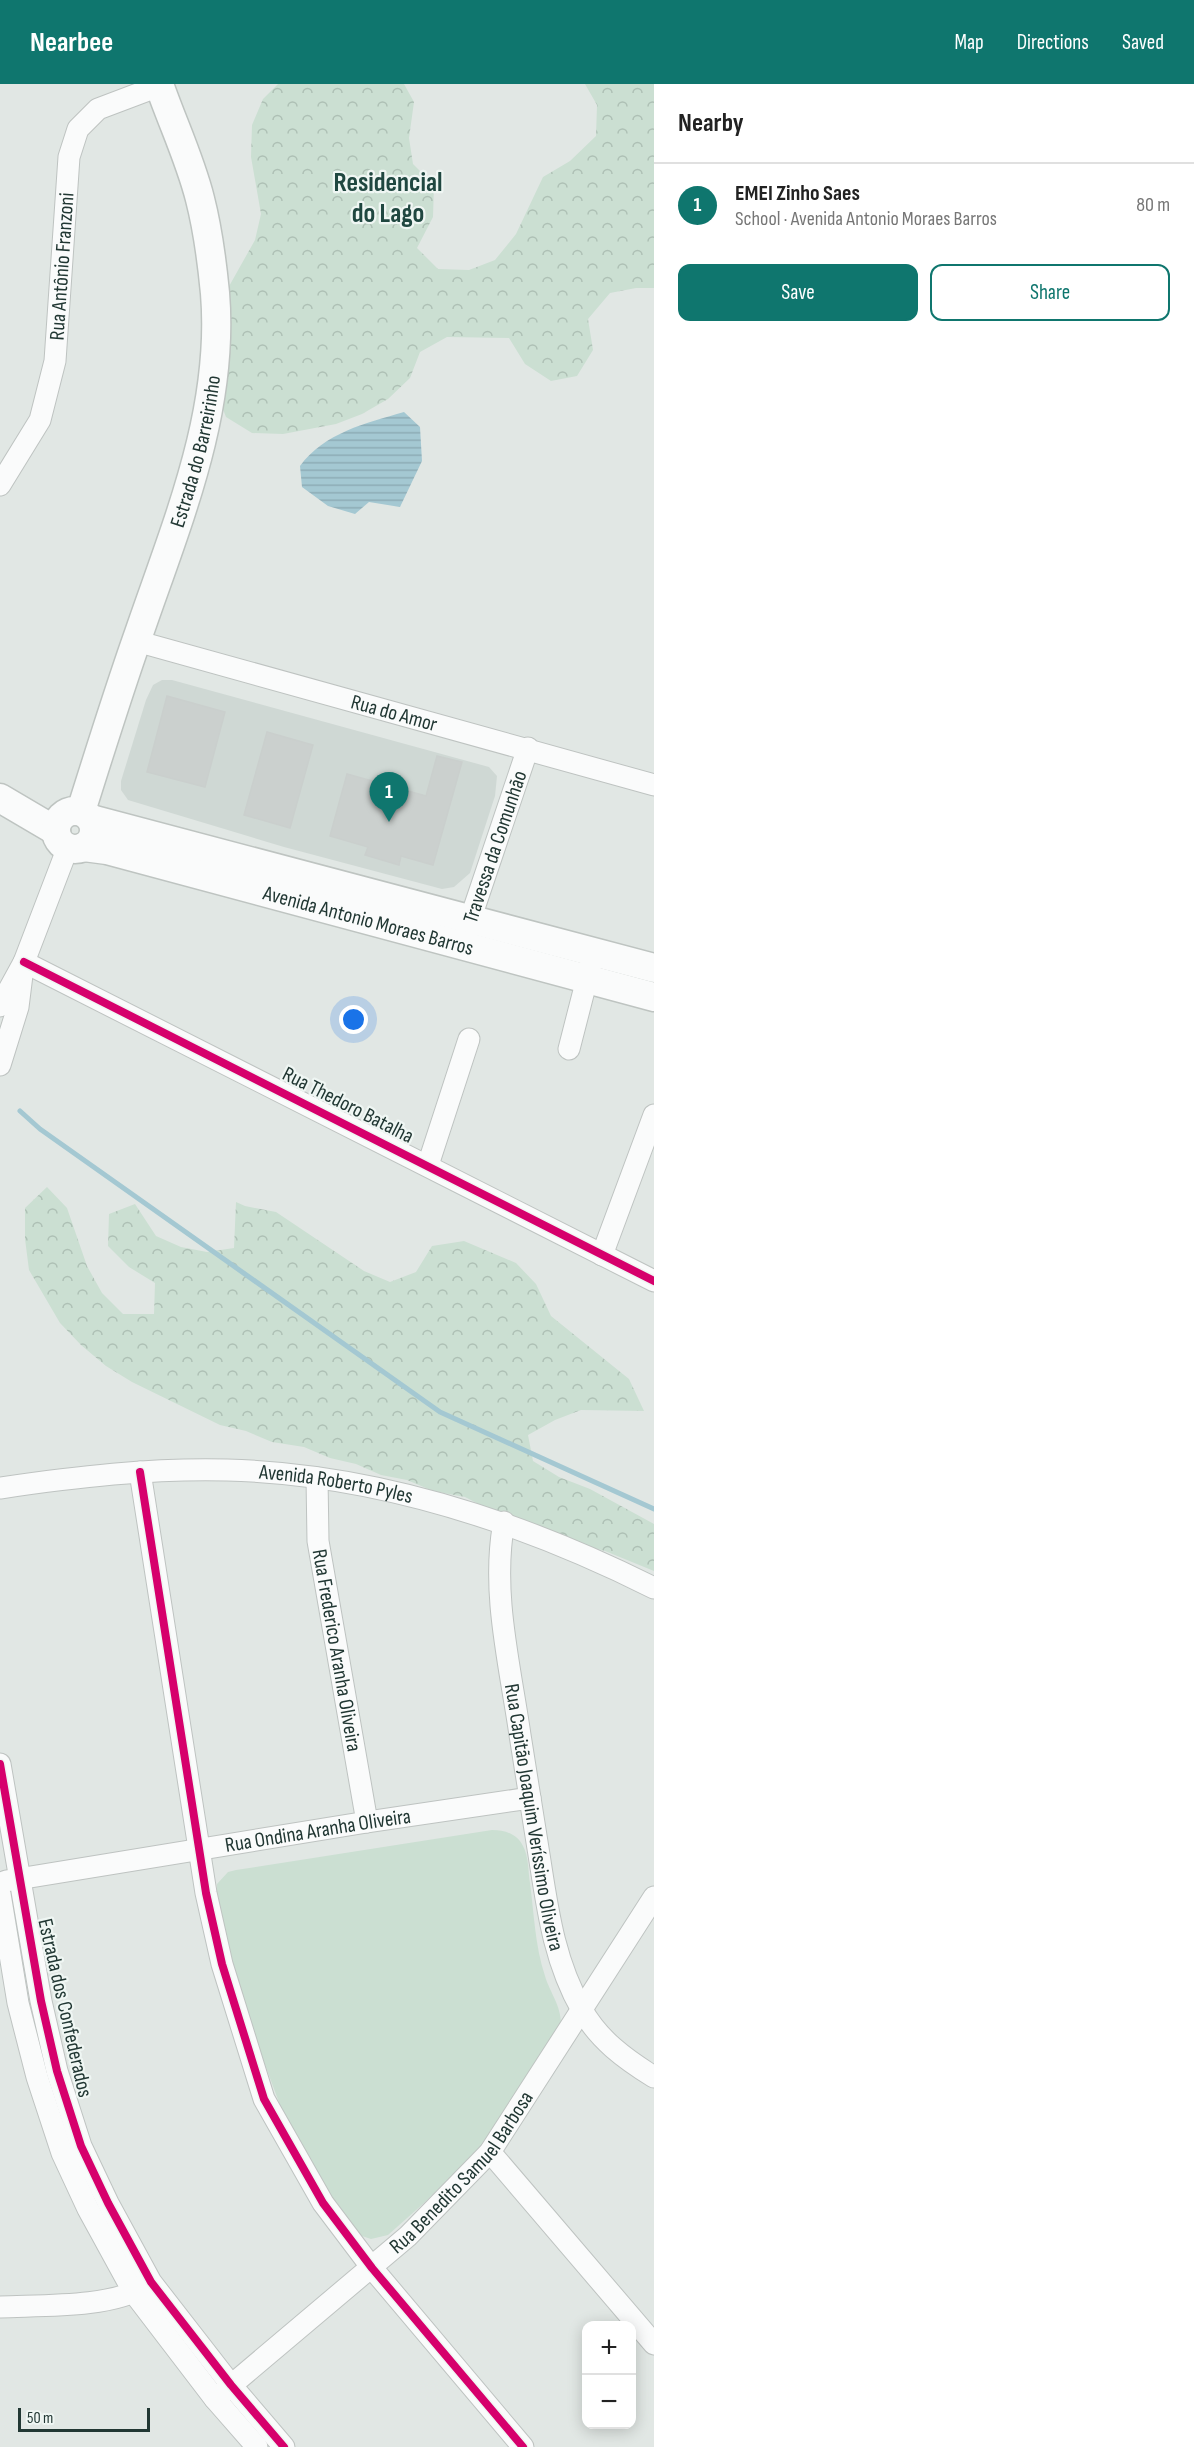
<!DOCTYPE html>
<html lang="en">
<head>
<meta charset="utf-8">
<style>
	:root { --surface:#fff; --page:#f2f2f2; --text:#222; --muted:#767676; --line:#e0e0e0; --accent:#0f766e }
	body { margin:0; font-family:"Sofia Sans Condensed",sans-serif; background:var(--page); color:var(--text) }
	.controls { position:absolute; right:18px; bottom:18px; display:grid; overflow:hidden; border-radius:12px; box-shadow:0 3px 15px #0003 }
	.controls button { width:54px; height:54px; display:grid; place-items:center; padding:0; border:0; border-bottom:2px solid var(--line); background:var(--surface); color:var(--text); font:30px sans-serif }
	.scale { position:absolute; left:18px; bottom:15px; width:132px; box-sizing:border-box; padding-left:6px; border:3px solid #213733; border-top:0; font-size:16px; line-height:21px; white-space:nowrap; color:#213733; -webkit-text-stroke:4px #eff6f3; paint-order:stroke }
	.you { position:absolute; left:354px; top:936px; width:21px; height:21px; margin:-15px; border:4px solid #fff; border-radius:50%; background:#1a73e8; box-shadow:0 0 0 9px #1a73e833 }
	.badge { display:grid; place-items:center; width:39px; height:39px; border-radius:50%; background:var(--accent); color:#fff; font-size:20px; font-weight:700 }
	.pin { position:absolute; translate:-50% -50px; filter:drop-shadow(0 2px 3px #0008) }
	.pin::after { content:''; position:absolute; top:32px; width:21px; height:18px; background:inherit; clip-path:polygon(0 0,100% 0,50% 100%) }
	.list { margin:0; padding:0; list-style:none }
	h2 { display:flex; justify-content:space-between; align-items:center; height:78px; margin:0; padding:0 24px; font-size:26px }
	h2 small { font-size:20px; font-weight:400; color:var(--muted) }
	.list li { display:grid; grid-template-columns:39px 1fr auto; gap:18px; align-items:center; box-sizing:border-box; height:84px; padding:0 24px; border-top:2px solid var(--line) }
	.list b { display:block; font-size:22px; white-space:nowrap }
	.list p { margin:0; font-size:20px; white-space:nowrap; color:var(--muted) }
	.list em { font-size:20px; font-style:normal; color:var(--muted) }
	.actions { display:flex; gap:12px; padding:18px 24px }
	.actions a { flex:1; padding:14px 0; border:2px solid var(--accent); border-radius:12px; text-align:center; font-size:21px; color:var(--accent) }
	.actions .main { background:var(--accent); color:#fff }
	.map { position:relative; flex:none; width:654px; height:2363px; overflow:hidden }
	header { display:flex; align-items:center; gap:36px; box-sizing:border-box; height:84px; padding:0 30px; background:var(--accent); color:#fff }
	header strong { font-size:28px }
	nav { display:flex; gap:33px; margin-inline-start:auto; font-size:21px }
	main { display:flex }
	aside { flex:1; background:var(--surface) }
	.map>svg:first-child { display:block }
	.built { fill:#cfd8d4 }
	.green { fill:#cbdfd2 }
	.forest { fill:url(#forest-crowns) }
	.water { fill:url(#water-rules) }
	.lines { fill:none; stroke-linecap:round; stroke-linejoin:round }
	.stream { stroke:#a4c8d2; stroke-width:5 }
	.building { fill:#cbd0ce; stroke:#cacfcd; stroke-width:1.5 }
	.street-casing { stroke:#bec3c1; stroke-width:23 }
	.secondary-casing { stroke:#bec4c1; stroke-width:31 }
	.street { stroke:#fafbfb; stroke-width:21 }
	.secondary { stroke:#fafbfb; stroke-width:28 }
	.cycleway-casing { stroke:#eff6f3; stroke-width:11 }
	.cycleway { stroke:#d6006c; stroke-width:8 }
	.labels { text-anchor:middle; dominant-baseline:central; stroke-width:4.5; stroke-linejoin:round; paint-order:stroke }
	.street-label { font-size:21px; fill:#213733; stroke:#eff6f3 }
	.district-label { font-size:27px; font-weight:bold; fill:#1f4740; stroke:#eff6f3 }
</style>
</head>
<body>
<header>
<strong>Nearbee</strong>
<nav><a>Map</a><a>Directions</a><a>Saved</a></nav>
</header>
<main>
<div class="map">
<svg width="654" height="2363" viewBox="0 0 654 2363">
	<defs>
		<pattern id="forest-crowns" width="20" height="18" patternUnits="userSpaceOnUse" patternTransform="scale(1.5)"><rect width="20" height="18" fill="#cbdfd2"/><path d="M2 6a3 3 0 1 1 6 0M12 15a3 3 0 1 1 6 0" fill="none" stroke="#aec0b5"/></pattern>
		<pattern id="water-rules" width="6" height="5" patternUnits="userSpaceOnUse" patternTransform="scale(1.5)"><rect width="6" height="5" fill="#a4c8d2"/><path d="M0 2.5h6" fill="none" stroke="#8dacb5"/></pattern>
	</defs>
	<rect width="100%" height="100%" fill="#e1e7e4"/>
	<!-- built -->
	<path class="built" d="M 162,596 L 172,596 L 489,683 L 497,692 L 495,712 L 470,789 L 454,803 L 442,805 L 284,763 L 128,716 L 121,706 L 121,697 L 146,616 L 153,601 Z"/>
	<!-- green -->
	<path class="green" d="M 492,1746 C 505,1746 517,1750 523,1762 C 529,1773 528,1787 530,1799 C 534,1829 535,1862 545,1892 C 550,1909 561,1921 561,1940 L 490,2054 L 424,2119 L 388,2151 L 371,2155 L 362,2152 L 353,2145 L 318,2095 L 280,2021 L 247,1932 L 217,1816 L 217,1800 L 228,1788 L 236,1786 Z"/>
	<!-- forest -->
	<path class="forest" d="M 278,0 L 404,0 L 414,18 L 409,54 L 413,80 L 434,101 L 433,133 L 417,164 L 438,185 L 469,186 L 495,176 L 516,150 L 543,93 L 570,77 L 596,52 L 597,21 L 585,0 L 654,0 L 654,204 L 636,204 L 610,209 L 588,235 L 593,266 L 577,292 L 551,297 L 525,280 L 509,254 L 447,253 L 420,268 L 410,294 L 388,315 L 362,330 L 336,340 L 283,350 L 252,349 L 226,333 L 216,307 L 223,213 L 255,156 L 261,130 L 251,73 L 252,41 L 263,15 Z
		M 47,1103 L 67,1124 L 87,1182 L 102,1209 L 123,1230 L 154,1230 L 155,1199 L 129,1183 L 108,1162 L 109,1130 L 135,1120 L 156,1152 L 181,1163 L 207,1168 L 234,1164 L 236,1118 L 245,1122 L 276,1128 L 364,1187 L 390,1198 L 416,1188 L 432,1162 L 464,1157 L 516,1179 L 536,1200 L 551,1232 L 629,1295 L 644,1327 L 581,1326 L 555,1336 L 528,1351 L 533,1377 L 559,1393 L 590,1405 L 654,1440 L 654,1487 L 605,1467 L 527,1445 L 465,1413 L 433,1407 L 407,1396 L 381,1391 L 356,1380 L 330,1374 L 304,1363 L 272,1358 L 246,1347 L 220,1341 L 132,1298 L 106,1282 L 81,1261 L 60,1239 L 29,1186 L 25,1155 L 25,1124 Z"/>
	<!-- water -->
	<path class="water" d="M 404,328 L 420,343 L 422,377 L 400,423 L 369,418 L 355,430 L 328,422 L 302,403 L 300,382 C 324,349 366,339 404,328 Z"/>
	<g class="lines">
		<!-- stream -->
		<path class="stream" d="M 20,1027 L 40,1045 L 440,1328 L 654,1425"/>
	</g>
	<!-- building -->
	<path class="building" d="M 167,612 L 225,628 L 205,703 L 147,688 Z
		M 267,648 L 313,661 L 290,744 L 244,731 Z
		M 437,672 L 462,678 L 433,781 L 401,772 L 399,781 L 365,771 L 368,763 L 330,752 L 347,690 L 426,712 Z"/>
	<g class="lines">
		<!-- street casing -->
		<g class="street-casing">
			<g id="street">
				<path id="s1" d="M 0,401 L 40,336 L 55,277 L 69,73 L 78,45 L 98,25 L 159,2"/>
				<path id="s2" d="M 136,557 L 654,701"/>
				<path id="s3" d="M 466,848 L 528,664"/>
				<path d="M 24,878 L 654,1197"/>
				<path d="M 0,922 L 24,878 L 68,763"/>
				<path d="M 569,965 L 590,883"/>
				<path d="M 0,981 L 18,923 L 22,891"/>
				<path d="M 428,1081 L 469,955"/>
				<path d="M 602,1171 L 654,1031"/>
				<path d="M 140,1388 L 206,1809 L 222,1880 L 264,2015 L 323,2119 L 372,2184 L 523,2363"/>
				<path id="s4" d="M 317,1394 L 318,1457 L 367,1738"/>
				<path id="s5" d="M 0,1404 C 75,1393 151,1384 227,1386 C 376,1390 522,1438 654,1504"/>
				<path id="s6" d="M 504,1438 C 491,1508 510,1581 520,1651 C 527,1693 533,1735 540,1777 C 548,1829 555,1879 582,1926 C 599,1956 625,1975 654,1993"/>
				<path d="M 0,1680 L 41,1917 L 57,1987 L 81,2062 L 108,2119 L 151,2198 L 231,2301 L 284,2363"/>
				<path id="s7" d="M 6,1797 L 367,1738 L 530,1714"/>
				<path d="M 0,1810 L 18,1919 L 37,1993 L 62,2069 L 88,2125 L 134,2209 L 215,2315 L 257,2363"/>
				<path d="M 490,2068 L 654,2260"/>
				<path d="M 0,2223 C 39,2221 111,2224 143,2203"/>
				<path id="s8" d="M 215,2315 L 408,2152 L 490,2068 L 654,1813"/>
			</g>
		</g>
		<!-- secondary casing -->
		<g class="secondary-casing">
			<g id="secondary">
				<path d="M 0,714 L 56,747"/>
				<circle cx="75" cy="746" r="19"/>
				<path id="s9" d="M 81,727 C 99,670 117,612 137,555 C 175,443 225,330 215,209 C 212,178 208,146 200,115 C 190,75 172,38 159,0"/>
				<path d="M 91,735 L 654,884"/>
				<path id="s10" d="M 84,763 L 107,766 L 654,913"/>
			</g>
		</g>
		<!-- street -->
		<use href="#street" class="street"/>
		<!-- secondary -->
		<use href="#secondary" class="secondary"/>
		<!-- cycleway casing -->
		<g class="cycleway-casing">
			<path id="cycleway" d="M 24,878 L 654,1197
				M 140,1388 L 206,1809 L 222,1880 L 264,2015 L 323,2119 L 372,2184 L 523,2363
				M 0,1680 L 41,1917 L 57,1987 L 81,2062 L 108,2119 L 151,2198 L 231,2301 L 284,2363"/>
		</g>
		<!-- cycleway -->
		<use href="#cycleway" class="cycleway"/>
	</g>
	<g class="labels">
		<!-- street labels -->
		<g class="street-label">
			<text stroke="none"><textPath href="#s1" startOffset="232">Rua Antônio Franzoni</textPath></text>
			<text stroke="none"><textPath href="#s9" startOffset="378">Estrada do Barreirinho</textPath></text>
			<text stroke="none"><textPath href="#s2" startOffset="268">Rua do Amor</textPath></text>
			<text stroke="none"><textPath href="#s3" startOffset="90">Travessa da Comunhão</textPath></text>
			<text stroke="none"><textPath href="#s10" startOffset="294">Avenida Antonio Moraes Barros</textPath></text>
			<text transform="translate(348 1021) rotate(27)">Rua Thedoro Batalha</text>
			<text stroke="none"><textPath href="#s5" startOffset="338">Avenida Roberto Pyles</textPath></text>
			<text stroke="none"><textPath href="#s4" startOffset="174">Rua Frederico Aranha Oliveira</textPath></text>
			<text stroke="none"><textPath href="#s6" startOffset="298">Rua Capitão Joaquim Veríssimo Oliveira</textPath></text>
			<text stroke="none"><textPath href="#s7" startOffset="316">Rua Ondina Aranha Oliveira</textPath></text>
			<text transform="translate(65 1924) rotate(77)">Estrada dos Confederados</text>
			<text stroke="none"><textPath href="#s8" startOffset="336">Rua Benedito Samuel Barbosa</textPath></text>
		</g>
		<!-- district labels -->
		<g class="district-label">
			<text x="388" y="99">Residencial<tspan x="388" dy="31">do Lago</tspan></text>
		</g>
	</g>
</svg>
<div class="controls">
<button>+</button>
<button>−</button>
</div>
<div class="scale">50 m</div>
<div class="you"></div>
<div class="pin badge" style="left:389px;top:738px">1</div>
</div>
<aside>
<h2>Nearby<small></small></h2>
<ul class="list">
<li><span class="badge">1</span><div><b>EMEI Zinho Saes</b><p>School · Avenida Antonio Moraes Barros</p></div><em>80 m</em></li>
</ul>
<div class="actions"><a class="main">Save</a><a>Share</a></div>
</aside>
</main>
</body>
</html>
